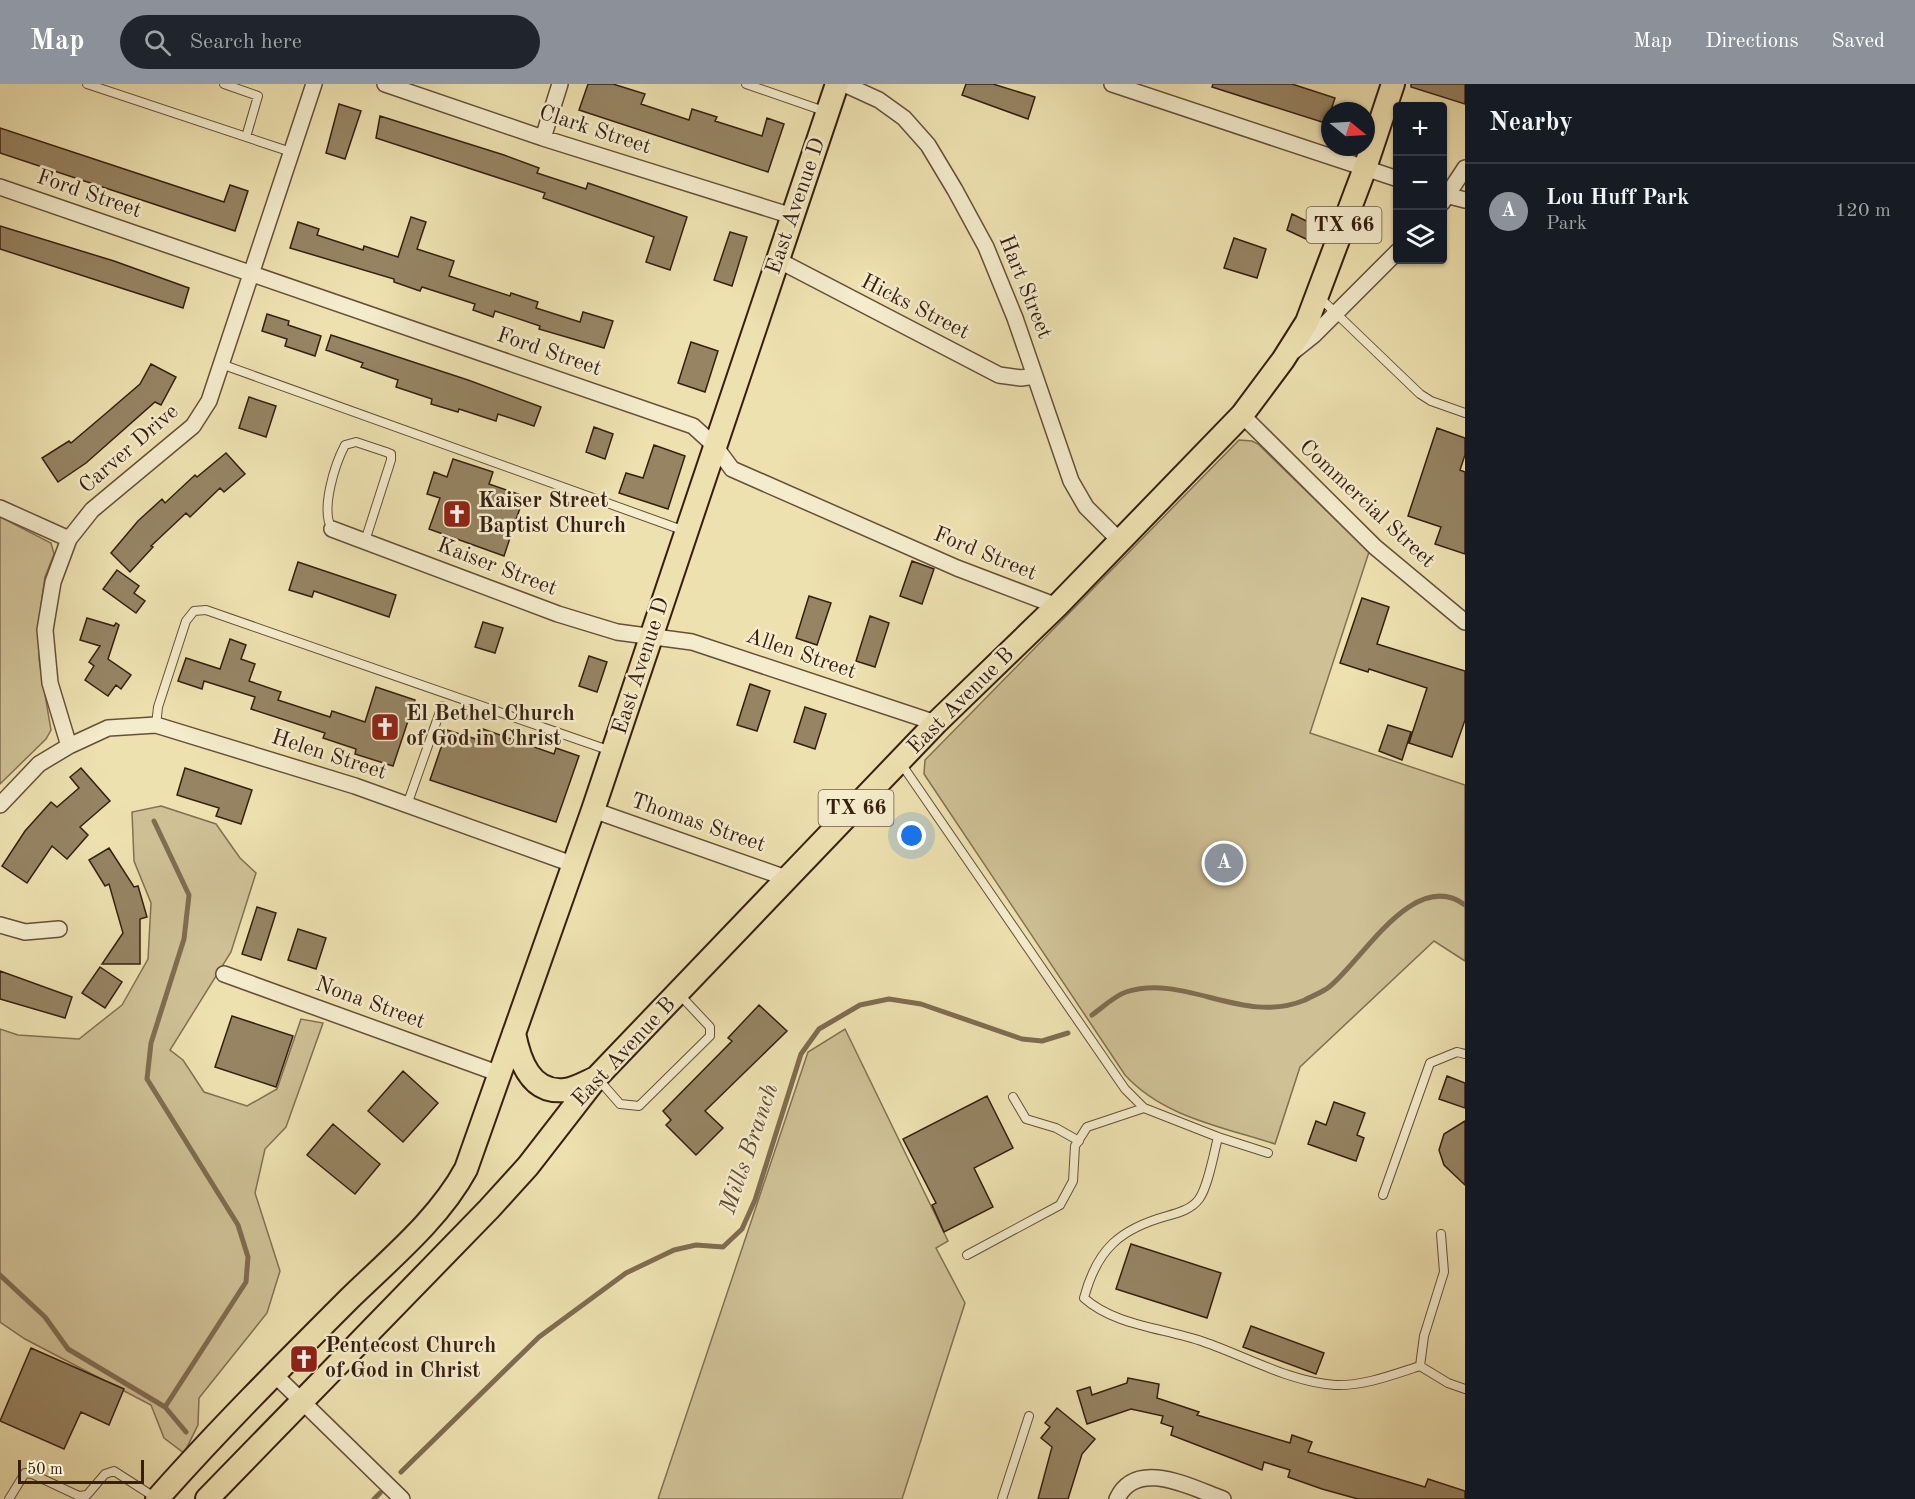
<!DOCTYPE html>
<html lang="en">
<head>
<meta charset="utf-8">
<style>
	:root { --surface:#171b24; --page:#20242c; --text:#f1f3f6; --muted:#9ea1a6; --line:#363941; --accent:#8c9099 }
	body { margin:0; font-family:"Old Standard TT",serif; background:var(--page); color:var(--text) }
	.controls { position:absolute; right:18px; top:18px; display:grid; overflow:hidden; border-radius:6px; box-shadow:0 2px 4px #0004 }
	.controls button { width:54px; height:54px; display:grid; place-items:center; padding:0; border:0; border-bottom:2px solid var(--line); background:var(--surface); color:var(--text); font:30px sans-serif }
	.compass { position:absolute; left:1321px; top:18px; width:54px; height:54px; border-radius:50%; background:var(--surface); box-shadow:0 2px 4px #0004; rotate:108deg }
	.scale { position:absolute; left:18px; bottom:15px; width:126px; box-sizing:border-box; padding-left:6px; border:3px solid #371f10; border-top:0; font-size:16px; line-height:21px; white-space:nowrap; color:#371f10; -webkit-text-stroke:4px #f4eccc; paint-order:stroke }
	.you { position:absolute; left:912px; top:752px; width:21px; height:21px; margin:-15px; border:4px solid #fff; border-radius:50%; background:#1a73e8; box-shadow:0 0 0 9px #1a73e833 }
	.badge { display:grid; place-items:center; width:39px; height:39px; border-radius:50%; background:var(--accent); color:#fff; font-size:20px; font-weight:700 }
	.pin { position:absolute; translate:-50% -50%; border:3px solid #fff; box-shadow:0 2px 6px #0006 }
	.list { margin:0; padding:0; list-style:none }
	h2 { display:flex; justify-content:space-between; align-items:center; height:78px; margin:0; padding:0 24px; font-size:26px }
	h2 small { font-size:20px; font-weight:400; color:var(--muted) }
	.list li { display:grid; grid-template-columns:39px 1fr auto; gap:18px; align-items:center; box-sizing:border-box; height:96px; padding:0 24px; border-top:2px solid var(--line) }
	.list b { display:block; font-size:22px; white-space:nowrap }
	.list p { margin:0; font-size:20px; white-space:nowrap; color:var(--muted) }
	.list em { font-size:20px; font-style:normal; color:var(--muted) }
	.icon { flex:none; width:33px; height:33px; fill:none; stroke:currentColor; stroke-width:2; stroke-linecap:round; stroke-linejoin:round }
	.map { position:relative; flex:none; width:1465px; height:1415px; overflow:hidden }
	header { display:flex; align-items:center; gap:36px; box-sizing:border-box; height:84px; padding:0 30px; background:var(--accent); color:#fff }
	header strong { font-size:28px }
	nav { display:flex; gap:33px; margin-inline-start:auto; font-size:21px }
	.search { width:420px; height:54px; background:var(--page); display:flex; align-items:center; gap:15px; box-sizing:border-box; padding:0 21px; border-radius:33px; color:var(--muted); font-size:22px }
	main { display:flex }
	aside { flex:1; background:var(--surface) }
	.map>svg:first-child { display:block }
	.green { fill:#cfc095; stroke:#837052; stroke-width:1.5 }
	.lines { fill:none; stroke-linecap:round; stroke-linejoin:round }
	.stream { stroke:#806c50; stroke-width:5 }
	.building { fill:#968463; stroke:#371f10; stroke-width:1.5 }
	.lane-casing { stroke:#655038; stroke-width:10 }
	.street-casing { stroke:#655038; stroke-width:18 }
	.primary-casing { stroke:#371f10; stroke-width:26 }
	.lane { stroke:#f4eccc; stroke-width:8 }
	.street { stroke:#f4eccc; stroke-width:15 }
	.primary { stroke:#eee1b0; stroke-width:22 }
	.labels { text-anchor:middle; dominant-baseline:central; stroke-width:5; stroke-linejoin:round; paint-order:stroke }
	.shield { fill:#f4eccc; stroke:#705c48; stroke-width:1.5 }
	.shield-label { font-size:21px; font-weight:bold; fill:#371f10 }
	.street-label { font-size:22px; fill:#371f10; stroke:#f4eccc }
	.poi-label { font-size:22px; font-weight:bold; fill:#371f10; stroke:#f4eccc; text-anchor:start }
	.water-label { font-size:24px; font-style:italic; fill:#614c35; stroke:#f4eccc }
</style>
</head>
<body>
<header>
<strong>Map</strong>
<div class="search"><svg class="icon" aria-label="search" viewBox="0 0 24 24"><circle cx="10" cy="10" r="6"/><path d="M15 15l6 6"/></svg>Search here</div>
<nav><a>Map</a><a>Directions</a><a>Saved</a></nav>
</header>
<main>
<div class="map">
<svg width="1465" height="1415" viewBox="0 0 1465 1415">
	<rect width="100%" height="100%" fill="#eee1b0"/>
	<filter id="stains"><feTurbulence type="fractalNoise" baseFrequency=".00333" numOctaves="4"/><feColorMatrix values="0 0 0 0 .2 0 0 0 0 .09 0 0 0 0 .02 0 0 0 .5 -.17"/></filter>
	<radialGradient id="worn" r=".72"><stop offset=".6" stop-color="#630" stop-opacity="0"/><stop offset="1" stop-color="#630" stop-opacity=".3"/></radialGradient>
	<!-- green -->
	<path class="green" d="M 1239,356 L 1252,357 L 1258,360 L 1369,468 L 1310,649 L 1465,701 L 1465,877 L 1434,857 L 1300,983 L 1275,1060 C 1223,1043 1163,1033 1125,991 L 924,690 L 925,676 Z
		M 0,433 L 51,459 L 54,470 L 45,493 L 41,521 L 39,575 L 51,646 L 46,655 L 0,700 Z
		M 161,722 L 216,740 L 240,774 L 256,789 L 231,868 L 170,966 L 183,976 L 204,1008 L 247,1022 L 277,1005 L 301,935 L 323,939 L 286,1043 L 265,1065 L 255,1109 L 280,1187 L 267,1229 L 199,1314 L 198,1341 L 184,1369 L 164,1354 L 151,1321 L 25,1255 L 0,1238 L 0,945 L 18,951 L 79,955 L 122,921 L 148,875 L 151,819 L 134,777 L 132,728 Z
		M 845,945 L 948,1157 L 936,1164 L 965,1219 L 902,1415 L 658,1415 L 808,968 Z"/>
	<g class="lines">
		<!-- stream -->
		<path class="stream" d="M 154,737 L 189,811 L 184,855 L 151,959 L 147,995 L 238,1141 L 248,1173 L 246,1198 L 165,1323
			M 1092,931 C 1102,924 1114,912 1126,908 C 1186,889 1243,942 1305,916 C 1312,912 1323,908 1329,903 C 1362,877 1414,783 1465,821
			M 0,1191 L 45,1233 L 68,1265 L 165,1323 L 186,1348
			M 401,1388 L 539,1253 L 626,1189 L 674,1166 L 696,1161 L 723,1163 L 742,1145 L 755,1116 L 801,970 L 819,945 L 860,921 L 889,915 L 921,920 L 1022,955 L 1042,957 L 1068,949
			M 374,1415 L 380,1409"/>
	</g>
	<!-- building -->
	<path class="building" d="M 588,0 L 613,0 L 645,10 L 641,20 L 689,36 L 692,25 L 717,33 L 715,37 L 762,52 L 767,34 L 784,40 L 768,88 L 579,26 Z
		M 966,0 L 993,0 L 1035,13 L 1028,35 L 962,11 Z
		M 1213,0 L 1292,0 L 1335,14 L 1327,38 L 1322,38 L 1212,3 Z
		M 1411,0 L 1465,0 L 1465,20 L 1411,3 Z
		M 339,20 L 361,27 L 345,75 L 326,69 Z
		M 380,32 L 504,71 L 539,84 L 537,89 L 586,105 L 588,99 L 687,133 L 670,186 L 646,178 L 654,153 L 543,114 L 545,109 L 376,54 Z
		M 0,44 L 224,118 L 230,101 L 248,107 L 235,147 L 0,69 Z
		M 1292,130 L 1315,141 L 1308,156 L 1287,146 Z
		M 411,133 L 426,138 L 417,165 L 454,177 L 449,192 L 510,212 L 511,209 L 538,218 L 536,224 L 580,238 L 583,228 L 613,237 L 604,264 L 539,245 L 540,242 L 495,227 L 493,233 L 473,226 L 475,220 L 422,203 L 420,207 L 394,198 L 394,195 L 290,164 L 298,138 L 319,145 L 317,151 L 363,166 L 364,162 L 398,173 Z
		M 0,142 L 114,177 L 189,204 L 183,224 L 0,165 Z
		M 730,148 L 747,153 L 732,202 L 714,196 Z
		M 1234,154 L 1266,165 L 1257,194 L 1224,184 Z
		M 267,230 L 289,237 L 288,241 L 321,252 L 315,272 L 285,262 L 287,255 L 262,247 Z
		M 331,251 L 468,296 L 541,323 L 534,342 L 498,330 L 496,337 L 459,325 L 458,328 L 431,320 L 432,315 L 396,303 L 398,296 L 361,283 L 363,279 L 326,266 Z
		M 691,258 L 718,267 L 705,308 L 678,299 Z
		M 151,280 L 176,293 L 161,321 L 155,318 L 86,379 L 58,398 L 42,374 L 69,357 L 71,359 L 104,331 L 140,300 Z
		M 249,313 L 276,322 L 266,353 L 239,344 Z
		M 594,343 L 613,350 L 605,375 L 586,368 Z
		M 1437,344 L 1465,354 L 1465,371 L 1460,386 L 1465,388 L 1465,470 L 1435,460 L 1441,443 L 1408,432 Z
		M 654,361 L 685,372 L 668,425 L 619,409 L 626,389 L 643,394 Z
		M 226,369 L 245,390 L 224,408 L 220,404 L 190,433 L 186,429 L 151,462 L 153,463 L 130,488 L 111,469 L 138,437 L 162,415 L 165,419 L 195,391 L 197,393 Z
		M 453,375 L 493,388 L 489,400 L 524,412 L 504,472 L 429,445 L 440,414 L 427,410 L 434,388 L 447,393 Z
		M 912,477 L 934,485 L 922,520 L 900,512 Z
		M 298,478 L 396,511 L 389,533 L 314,507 L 312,513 L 289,506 Z
		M 117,486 L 139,502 L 134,509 L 145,517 L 136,529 L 103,505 Z
		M 809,512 L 831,519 L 817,561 L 796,554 Z
		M 1362,514 L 1389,523 L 1377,560 L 1465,587 L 1465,636 L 1452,673 L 1409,659 L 1427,604 L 1369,585 L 1368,588 L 1340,579 Z
		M 870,532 L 889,539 L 875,583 L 856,577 Z
		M 87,534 L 114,542 L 116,539 L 119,541 L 108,575 L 131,591 L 121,605 L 116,601 L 108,612 L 85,596 L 94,582 L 89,578 L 100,562 L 80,556 Z
		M 483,538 L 503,544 L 495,569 L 475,563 Z
		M 230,555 L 246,561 L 241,575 L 255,580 L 249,597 L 281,608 L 278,616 L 330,633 L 332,627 L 365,638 L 376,603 L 415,616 L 393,682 L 355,670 L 356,665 L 323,654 L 325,649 L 251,625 L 255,613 L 204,597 L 202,605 L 178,597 L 186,574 L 220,585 Z
		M 589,572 L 607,578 L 597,608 L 579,602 Z
		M 750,600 L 770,607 L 757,647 L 737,641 Z
		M 805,623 L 826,630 L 815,665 L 794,658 Z
		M 1388,641 L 1411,648 L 1402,676 L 1379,667 Z
		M 483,645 L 554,670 L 556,664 L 579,672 L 556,738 L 430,696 L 447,646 L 479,656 Z
		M 81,684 L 110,717 L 80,743 L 88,751 L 67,775 L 52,762 L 27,799 L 2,782 L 25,747 L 51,718 L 57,723 L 79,704 L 70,693 Z
		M 185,684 L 252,706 L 241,740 L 216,732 L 219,724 L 177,711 Z
		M 109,764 L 134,803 L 138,802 L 147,833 L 140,835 L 140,880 L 102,880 L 123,849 L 109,800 L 105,802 L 89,776 Z
		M 257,823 L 276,829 L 261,876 L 242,870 Z
		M 298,845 L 326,854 L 316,885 L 288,876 Z
		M 100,883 L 122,898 L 105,924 L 82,909 Z
		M 0,887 L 72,913 L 65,934 L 0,915 Z
		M 759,921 L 787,947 L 705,1027 L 723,1044 L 696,1071 L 666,1041 L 671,1036 L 663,1027 L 732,957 L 728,954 Z
		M 232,932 L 293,952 L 276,1003 L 215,983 Z
		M 403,987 L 438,1019 L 403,1058 L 368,1027 Z
		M 1447,992 L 1465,999 L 1465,1024 L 1439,1015 Z
		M 987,1012 L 1013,1064 L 974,1084 L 993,1123 L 944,1148 L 932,1121 L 936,1119 L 903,1055 Z
		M 1334,1018 L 1365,1029 L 1357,1051 L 1364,1054 L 1356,1077 L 1308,1060 L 1316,1037 L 1326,1041 Z
		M 1465,1037 L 1465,1101 L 1444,1081 L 1439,1066 L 1444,1050 Z
		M 333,1040 L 380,1080 L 355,1110 L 307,1071 Z
		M 1131,1160 L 1221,1189 L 1207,1234 L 1116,1205 Z
		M 1251,1242 L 1324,1269 L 1316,1290 L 1243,1263 Z
		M 31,1264 L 124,1305 L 109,1341 L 81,1328 L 64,1365 L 0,1337 Z
		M 1128,1294 L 1159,1300 L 1157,1314 L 1199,1328 L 1197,1331 L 1290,1359 L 1292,1351 L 1312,1358 L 1308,1368 L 1425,1403 L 1428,1395 L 1465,1407 L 1465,1415 L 1358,1415 L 1322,1405 L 1288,1393 L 1290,1386 L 1264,1378 L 1262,1386 L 1171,1351 L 1173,1343 L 1161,1339 L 1163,1332 L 1131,1325 L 1087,1340 L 1077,1307 L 1090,1303 L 1092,1311 L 1127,1299 Z
		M 1057,1324 L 1095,1355 L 1082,1370 L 1068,1415 L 1038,1415 L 1052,1363 L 1041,1354 L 1050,1343 L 1045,1339 Z"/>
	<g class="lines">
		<!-- lane casing -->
		<g class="lane-casing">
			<path id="lane" d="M 87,0 L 291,68
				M 224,0 L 258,12 L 246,53
				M 746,0 L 824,27
				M 1319,213 L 1420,310 L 1431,317 L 1465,329
				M 221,280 L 685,447
				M 332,445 C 320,426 335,380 345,361 L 356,358 L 386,368 L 391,370 L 391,376 L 365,457
				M 156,641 L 158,623 L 186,537 L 194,527 L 206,526 L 611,667
				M 900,678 L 1125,1005 L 1144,1024 L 1218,1053 L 1268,1069
				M 407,721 L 442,622
				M 599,996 L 620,1020 L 639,1022 L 710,952 L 710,943 L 679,910
				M 1013,1013 L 1026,1035 L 1056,1044 L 1079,1057
				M 1218,1053 C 1214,1069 1208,1103 1199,1115 C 1192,1125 1178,1129 1167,1132 C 1120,1145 1097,1165 1084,1214 C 1115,1242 1165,1244 1204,1258 C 1245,1272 1290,1298 1335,1301 C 1364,1302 1392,1291 1420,1282
				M 1383,1111 L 1430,979 L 1457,968 L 1465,970
				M 1441,1150 L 1444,1188 L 1424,1252 L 1420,1282 L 1448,1299 L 1465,1305
				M 967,1171 L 1060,1121 L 1073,1097 L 1075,1062 L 1087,1043 L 1144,1024
				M 9,1415 L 25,1389 L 32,1390 L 79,1412 L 87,1411 L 105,1390 L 114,1387 L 156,1414
				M 1002,1415 L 1029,1332"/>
		</g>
		<!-- street casing -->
		<g class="street-casing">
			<path id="street" d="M 385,0 L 543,54 L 792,132
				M 844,0 L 879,16 L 904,34 L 928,61 L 955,106 L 986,163 L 1015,234 L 1071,397 L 1086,423 L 1119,456
				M 1112,0 L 1398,95
				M 543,54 L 560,0
				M 0,103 L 693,342 L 715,362 L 732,385 L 957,484 L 1057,522
				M 1442,110 L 1465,116
				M 1442,119 L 1465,84
				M 778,176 L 999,291 L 1021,294 L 1035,292
				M 1294,267 L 1314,251 L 1398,167
				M 1242,331 L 1375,463 L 1465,538
				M 0,424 L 69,455
				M 332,445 L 558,530 L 617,548 L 692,558 L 936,639
				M 69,662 L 50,599 L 45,546 L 53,498 L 69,455 L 92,426 L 193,342 L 209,317 L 314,0
				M 0,721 L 39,680 L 69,662 L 108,644 L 156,641 L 355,702 L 572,780
				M 593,726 L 789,795
				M 0,841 L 25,848 L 59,845
				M 224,890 L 500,990
				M 274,1290 L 402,1415
				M 1117,1415 C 1136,1373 1192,1404 1223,1415"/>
		</g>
		<!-- primary casing -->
		<g class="primary-casing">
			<path id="primary" d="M 514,949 C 519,975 530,1010 565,1006 C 575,1005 586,998 596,994
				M 157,1415 C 219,1345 284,1280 350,1214 C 390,1175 439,1135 466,1085 L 593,726 L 837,0
				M 207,1415 L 489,1125 L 528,1082 L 597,993 L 936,639 L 1057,522 L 1242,331 L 1283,276 L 1307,238 L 1365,84 L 1393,0"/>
		</g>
		<!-- lane -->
		<use href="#lane" class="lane"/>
		<!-- street -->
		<use href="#street" class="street"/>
		<!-- primary -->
		<use href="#primary" class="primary"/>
	</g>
	<!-- icons -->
	<defs>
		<g id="church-square" transform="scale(1.5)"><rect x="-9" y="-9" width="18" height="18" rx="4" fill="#8f2418" stroke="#f4eccc"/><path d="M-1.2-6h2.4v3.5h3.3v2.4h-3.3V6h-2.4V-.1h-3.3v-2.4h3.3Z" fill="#fff"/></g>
	</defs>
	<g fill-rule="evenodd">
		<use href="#church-square" x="457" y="430"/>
		<use href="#church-square" x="385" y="643"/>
		<use href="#church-square" x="304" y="1275"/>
	</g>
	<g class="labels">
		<!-- shield labels -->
		<g class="shield">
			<rect x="1306.5" y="123" width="75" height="36" rx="4.5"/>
			<rect x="818.5" y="706" width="75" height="36" rx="4.5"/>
		</g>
		<g class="shield-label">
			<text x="1344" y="141">TX 66</text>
			<text x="856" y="724">TX 66</text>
		</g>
		<!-- street labels -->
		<g class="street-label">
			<text transform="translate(595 46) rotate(18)">Clark Street</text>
			<text transform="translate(89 110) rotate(19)">Ford Street</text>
			<text transform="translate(796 122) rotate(-71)">East Avenue D</text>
			<text transform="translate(1025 203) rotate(68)">Hart Street</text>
			<text transform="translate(915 223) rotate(27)">Hicks Street</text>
			<text transform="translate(549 268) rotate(19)">Ford Street</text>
			<text transform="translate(129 365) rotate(-41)">Carver Drive</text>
			<text transform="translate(1367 420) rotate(43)">Commercial Street</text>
			<text transform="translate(985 470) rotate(22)">Ford Street</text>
			<text transform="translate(497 483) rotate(21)">Kaiser Street</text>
			<text transform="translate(801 570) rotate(19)">Allen Street</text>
			<text transform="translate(641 582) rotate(-72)">East Avenue D</text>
			<text transform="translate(961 617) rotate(-45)">East Avenue B</text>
			<text transform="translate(329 671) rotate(18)">Helen Street</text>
			<text transform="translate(698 739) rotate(19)">Thomas Street</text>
			<text transform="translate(370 919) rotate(20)">Nona Street</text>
			<text transform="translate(624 968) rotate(-47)">East Avenue B</text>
		</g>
		<!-- poi labels -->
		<g class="poi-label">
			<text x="478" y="417">Kaiser Street<tspan x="478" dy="25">Baptist Church</tspan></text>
			<text x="406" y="630">El Bethel Church<tspan x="406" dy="25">of God in Christ</tspan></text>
			<text x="325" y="1262">Pentecost Church<tspan x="325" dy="25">of God in Christ</tspan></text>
		</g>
		<!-- water labels -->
		<g class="water-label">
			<text transform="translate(750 1065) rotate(-71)">Mills Branch</text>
		</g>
	</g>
	<rect width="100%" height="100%" filter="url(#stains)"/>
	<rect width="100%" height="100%" fill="url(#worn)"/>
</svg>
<div class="controls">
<button>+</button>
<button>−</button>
<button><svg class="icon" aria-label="layers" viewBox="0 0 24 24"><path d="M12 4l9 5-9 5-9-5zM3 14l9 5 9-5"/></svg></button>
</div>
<svg class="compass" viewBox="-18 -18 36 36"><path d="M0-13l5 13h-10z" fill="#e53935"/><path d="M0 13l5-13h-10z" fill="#9ea1a6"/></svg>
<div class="scale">50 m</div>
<div class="you"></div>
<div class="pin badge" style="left:1224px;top:779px">A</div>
</div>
<aside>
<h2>Nearby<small></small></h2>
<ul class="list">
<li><span class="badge">A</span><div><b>Lou Huff Park</b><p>Park</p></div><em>120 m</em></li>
</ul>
</aside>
</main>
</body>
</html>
